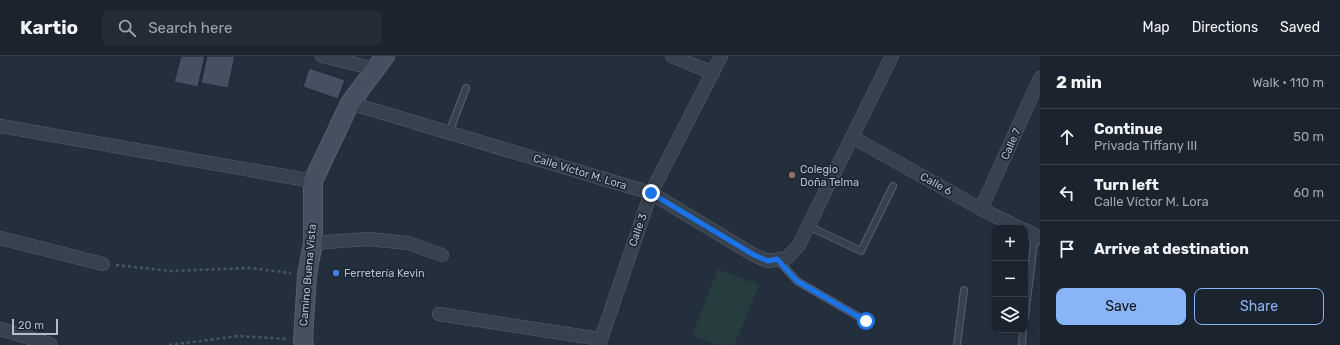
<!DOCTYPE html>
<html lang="en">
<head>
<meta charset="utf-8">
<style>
	:root { --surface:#1b232e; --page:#242b36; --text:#f1f3f6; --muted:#a0a4aa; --line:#39404a; --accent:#8ab4f8 }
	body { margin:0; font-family:Rubik,sans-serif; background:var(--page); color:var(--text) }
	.controls { position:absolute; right:12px; bottom:12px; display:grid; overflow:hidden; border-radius:8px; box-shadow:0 2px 10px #0003 }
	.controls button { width:36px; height:36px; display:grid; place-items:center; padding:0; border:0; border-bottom:1px solid var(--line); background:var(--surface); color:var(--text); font:20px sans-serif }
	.scale { position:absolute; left:12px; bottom:10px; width:46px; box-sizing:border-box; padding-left:4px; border:2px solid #b4bcc9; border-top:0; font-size:11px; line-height:14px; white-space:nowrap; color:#b4bcc9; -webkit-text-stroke:3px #1d2633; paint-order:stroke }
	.stop { position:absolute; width:12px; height:12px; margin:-9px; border:3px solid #1a73e8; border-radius:50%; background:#fff }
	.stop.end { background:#1a73e8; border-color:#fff; box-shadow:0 1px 4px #0008 }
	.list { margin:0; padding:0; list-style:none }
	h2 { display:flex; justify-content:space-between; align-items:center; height:52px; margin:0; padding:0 16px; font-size:17px }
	h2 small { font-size:13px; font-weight:400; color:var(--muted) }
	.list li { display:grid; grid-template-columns:26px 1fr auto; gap:12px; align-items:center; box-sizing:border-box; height:56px; padding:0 16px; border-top:1px solid var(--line) }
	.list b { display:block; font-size:15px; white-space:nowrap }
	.list p { margin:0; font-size:13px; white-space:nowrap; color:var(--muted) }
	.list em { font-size:13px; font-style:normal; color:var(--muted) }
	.actions { display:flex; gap:8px; padding:12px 16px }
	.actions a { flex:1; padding:9px 0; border:1px solid var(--accent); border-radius:8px; text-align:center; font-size:14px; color:var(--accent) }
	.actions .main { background:var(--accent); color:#111 }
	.icon { flex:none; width:22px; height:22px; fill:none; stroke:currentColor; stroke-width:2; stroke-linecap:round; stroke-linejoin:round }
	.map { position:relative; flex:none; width:1040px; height:289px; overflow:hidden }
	header { display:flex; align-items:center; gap:24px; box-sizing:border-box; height:56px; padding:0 20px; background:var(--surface); border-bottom:1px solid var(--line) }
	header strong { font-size:19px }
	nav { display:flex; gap:22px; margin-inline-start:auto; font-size:14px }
	.search { width:280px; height:36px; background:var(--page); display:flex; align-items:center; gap:10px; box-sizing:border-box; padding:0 14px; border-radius:8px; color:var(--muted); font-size:15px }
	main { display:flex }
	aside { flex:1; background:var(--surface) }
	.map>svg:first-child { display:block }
	.green { fill:#263c3f }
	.building { fill:#455162; stroke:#1f2835 }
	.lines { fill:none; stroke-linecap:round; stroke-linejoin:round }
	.lane-casing { stroke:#565f6c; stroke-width:8 }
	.street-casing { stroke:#565f6c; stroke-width:14 }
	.secondary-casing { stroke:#565f6c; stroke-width:20 }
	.path { stroke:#44595c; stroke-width:2.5; stroke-dasharray:3 3; stroke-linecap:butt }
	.lane { stroke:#38414e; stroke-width:6 }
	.street { stroke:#38414e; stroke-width:13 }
	.secondary { stroke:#465061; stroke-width:18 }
	.route { stroke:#1a73e8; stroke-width:5 }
	.education-dot { fill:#8d6e63; stroke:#1d2633; stroke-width:1.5 }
	.shop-dot { fill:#3f7fe0; stroke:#1d2633; stroke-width:1.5 }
	.labels { text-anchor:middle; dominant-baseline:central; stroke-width:3.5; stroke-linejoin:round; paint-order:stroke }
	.street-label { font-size:11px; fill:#b4bcc9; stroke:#1d2633 }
	.poi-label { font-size:11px; fill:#b4bcc9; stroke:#1d2633; text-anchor:start }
</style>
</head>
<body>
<header>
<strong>Kartio</strong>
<div class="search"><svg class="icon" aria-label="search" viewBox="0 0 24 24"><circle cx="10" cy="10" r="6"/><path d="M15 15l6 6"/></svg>Search here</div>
<nav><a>Map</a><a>Directions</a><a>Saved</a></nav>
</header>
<main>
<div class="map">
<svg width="1040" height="289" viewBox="0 0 1040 289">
	<rect width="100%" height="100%" fill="#242f3e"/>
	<!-- green -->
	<path class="green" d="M 718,213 L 759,229 L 734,289 L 716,289 L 692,279 Z"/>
	<!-- building -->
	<path class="building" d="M 181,0 L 205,0 L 198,31 L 174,26 Z
		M 207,0 L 235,0 L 228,32 L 201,27 Z
		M 309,12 L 345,24 L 338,43 L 303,31 Z"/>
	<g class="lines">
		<!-- lane casing -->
		<g class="lane-casing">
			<path id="lane" d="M 449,77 L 466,32
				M 808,170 L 861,195 L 893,130
				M 778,204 L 797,225 L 866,265
				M 1025,261 L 1035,179
				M 957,289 L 964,234
				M 1022,289 L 1023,274"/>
		</g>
		<!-- street casing -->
		<g class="street-casing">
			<path id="street" d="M 322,0 L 376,13
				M 672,0 L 713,17
				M 350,47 L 651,137 L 754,199 L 768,205 L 787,202 L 799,189 L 892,0
				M 0,70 L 313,125
				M 852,81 L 981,153 L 1020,172
				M 981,153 L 1040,22
				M 1025,174 L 1040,182
				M 0,182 L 103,208
				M 313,187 L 368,183 L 408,187 L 442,199
				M 439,258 L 600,283
				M 0,273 L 50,288
				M 599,289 L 651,137 L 721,0"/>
		</g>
		<!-- secondary casing -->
		<g class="secondary-casing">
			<path id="secondary" d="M 304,289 L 303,284 L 307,219 L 313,187 L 313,125 L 350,47 L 385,0"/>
		</g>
		<!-- path -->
		<path class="path" d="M 116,209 L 170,215 L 249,212 L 291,217
			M 169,289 L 239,280 L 288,283"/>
		<!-- lane -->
		<use href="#lane" class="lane"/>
		<!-- street -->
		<use href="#street" class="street"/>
		<!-- secondary -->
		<use href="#secondary" class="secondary"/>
	</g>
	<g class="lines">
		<!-- route -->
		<path class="route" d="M 651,137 L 754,199 L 768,205 L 777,203 L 797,225 L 866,265"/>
	</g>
	<!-- markers -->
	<circle class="education-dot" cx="792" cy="119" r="4"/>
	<circle class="shop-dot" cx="336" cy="217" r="4"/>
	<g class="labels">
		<!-- street labels -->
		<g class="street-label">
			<text transform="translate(1011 88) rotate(-66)">Calle 7</text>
			<text transform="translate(580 116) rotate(17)">Calle Víctor M. Lora</text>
			<text transform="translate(936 128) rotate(29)">Calle 6</text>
			<text transform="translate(638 174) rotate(-71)">Calle 3</text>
			<text transform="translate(308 219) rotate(-85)">Camino Buena Vista</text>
		</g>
		<!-- poi labels -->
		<g class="poi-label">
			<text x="800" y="113">Colegio<tspan x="800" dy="13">Doña Telma</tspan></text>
			<text x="344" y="217">Ferretería Kevin</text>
		</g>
	</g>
</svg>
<div class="controls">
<button>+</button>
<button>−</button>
<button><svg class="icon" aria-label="layers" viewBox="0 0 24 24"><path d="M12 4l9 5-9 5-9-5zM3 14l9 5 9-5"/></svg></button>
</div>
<div class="scale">20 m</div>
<div class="stop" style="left:866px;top:265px"></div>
<div class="stop end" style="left:651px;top:137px"></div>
</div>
<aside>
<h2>2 min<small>Walk · 110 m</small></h2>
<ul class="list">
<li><svg class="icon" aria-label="ahead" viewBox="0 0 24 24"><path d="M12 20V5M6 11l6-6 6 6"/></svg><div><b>Continue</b><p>Privada Tiffany III</p></div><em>50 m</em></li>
<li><svg class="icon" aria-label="left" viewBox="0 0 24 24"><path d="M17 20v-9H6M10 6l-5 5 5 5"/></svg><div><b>Turn left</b><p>Calle Víctor M. Lora</p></div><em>60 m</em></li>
<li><svg class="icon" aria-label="arrive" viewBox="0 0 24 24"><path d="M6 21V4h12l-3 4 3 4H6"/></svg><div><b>Arrive at destination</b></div></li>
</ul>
<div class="actions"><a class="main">Save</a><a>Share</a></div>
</aside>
</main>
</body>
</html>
